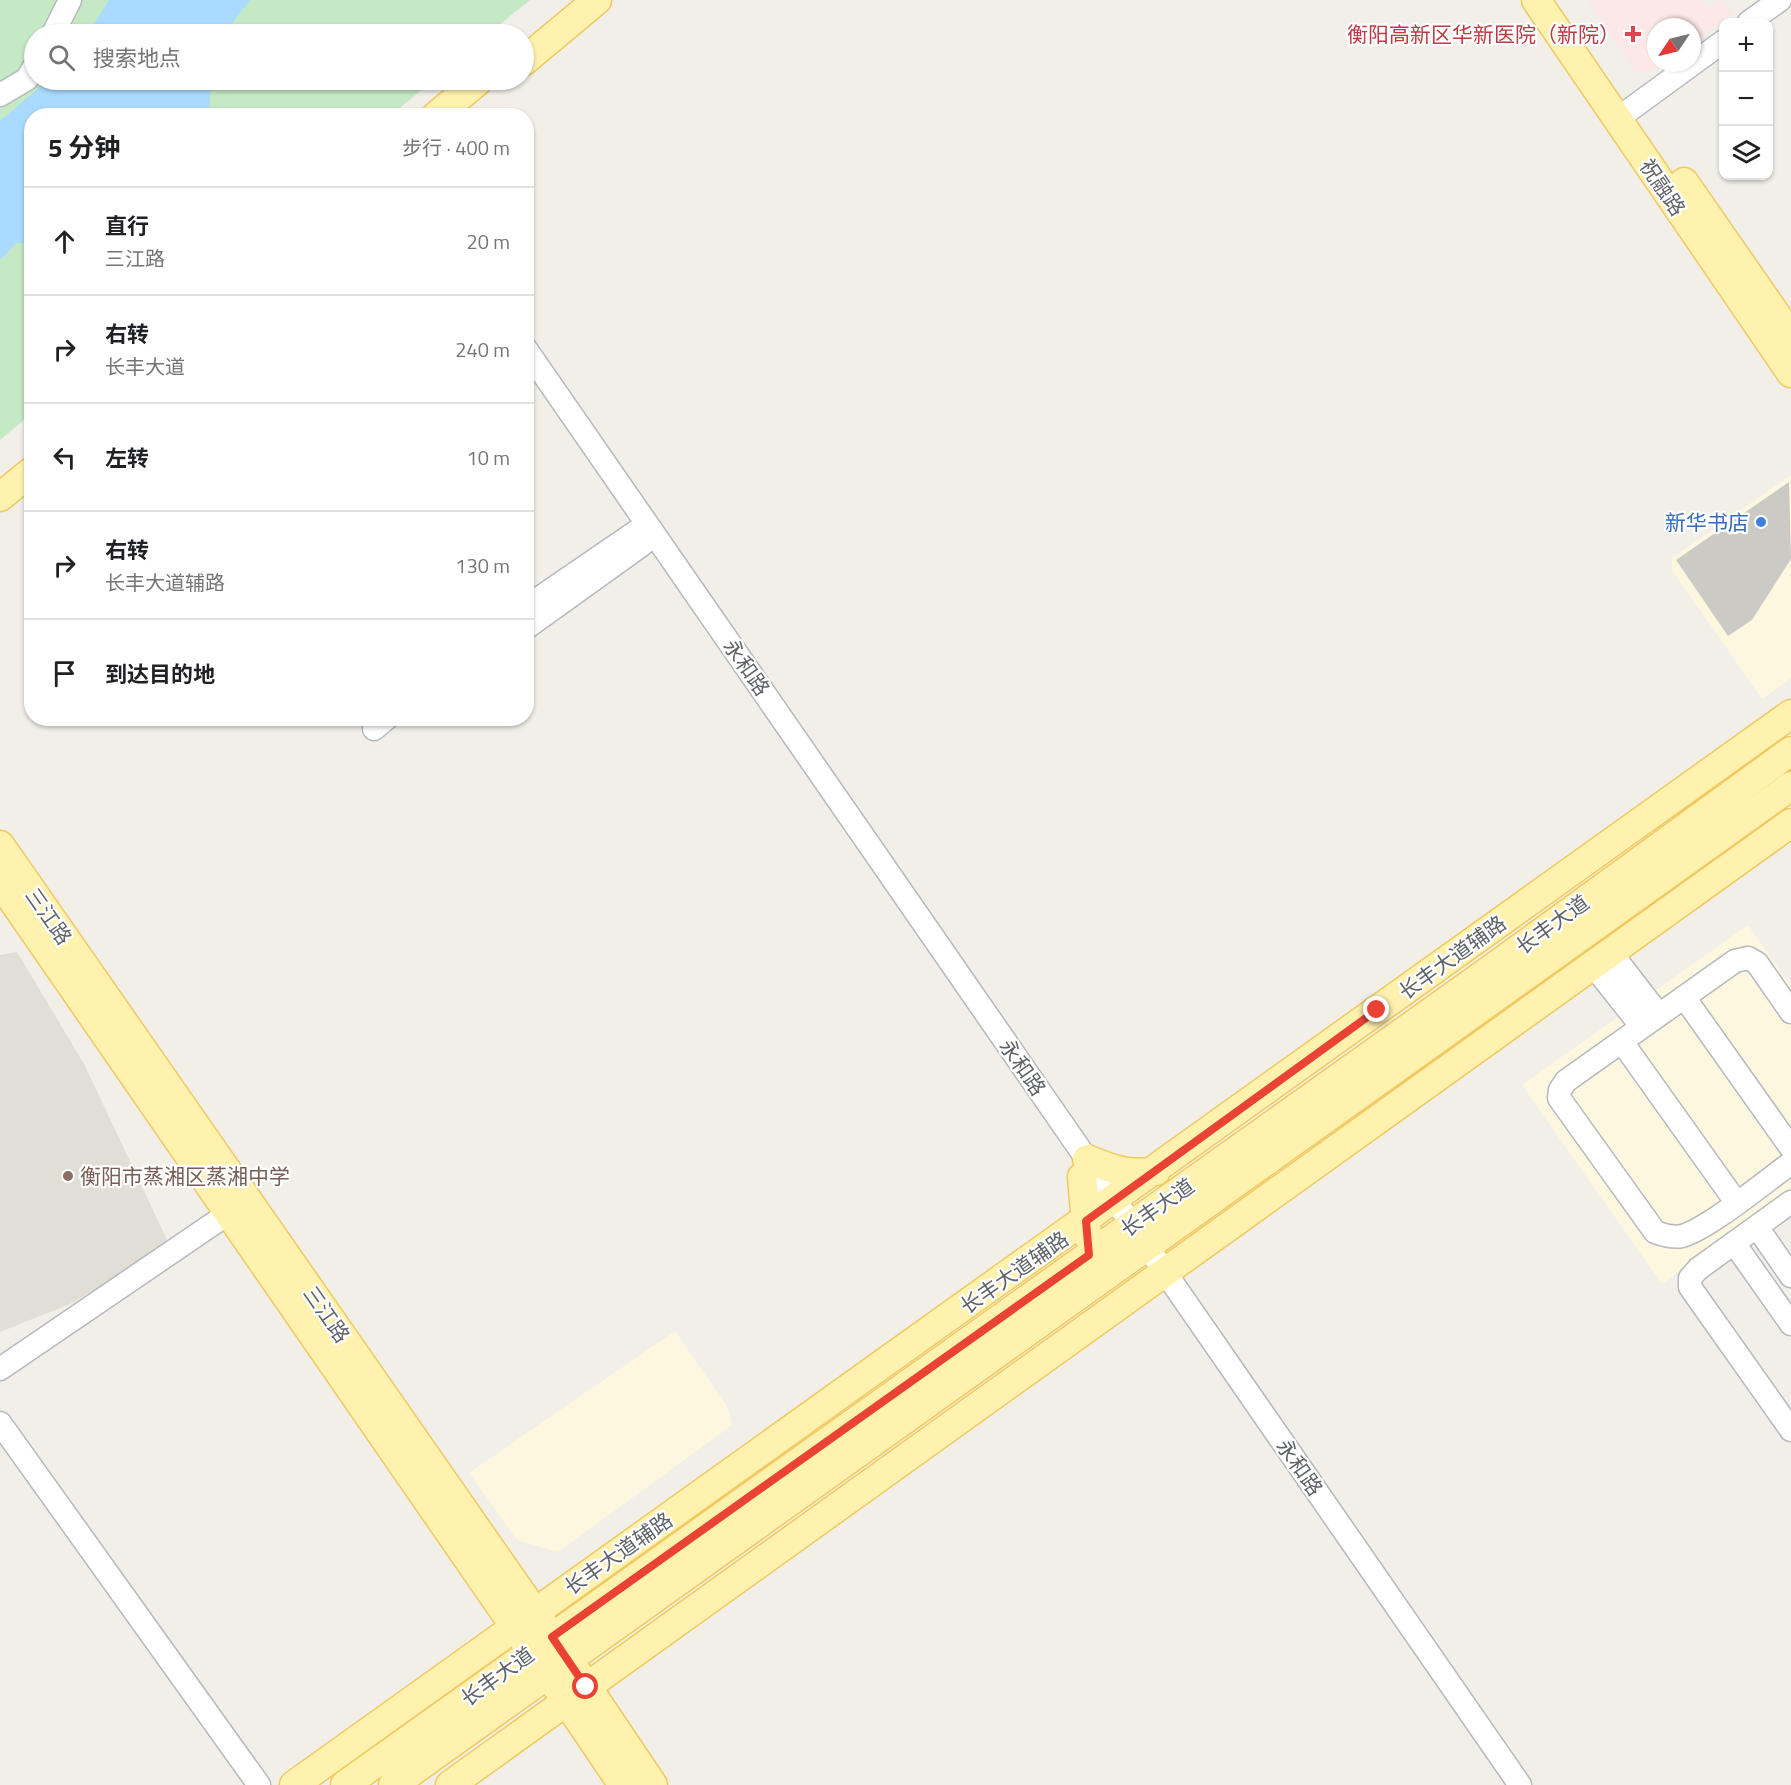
<!DOCTYPE html>
<html lang="zh">
<head>
<meta charset="utf-8">
<style>
	:root { --surface:#fff; --page:#f2f2f2; --text:#202124; --muted:#757577; --line:#e0e0e0 }
	body { margin:0; font-family:"Titillium Web","Noto Sans SC",sans-serif; background:var(--page); color:var(--text) }
	.controls { position:absolute; right:18px; top:18px; display:grid; overflow:hidden; border-radius:12px; box-shadow:0 2px 4px #0004 }
	.controls button { width:54px; height:54px; display:grid; place-items:center; padding:0; border:0; border-bottom:2px solid var(--line); background:var(--surface); color:var(--text); font:30px sans-serif }
	.compass { position:absolute; left:1647px; top:18px; width:54px; height:54px; border-radius:50%; background:var(--surface); box-shadow:0 2px 4px #0004; rotate:235deg }
	.stop { position:absolute; width:18px; height:18px; margin:-14px; border:4px solid #ea4335; border-radius:50%; background:#fff }
	.stop.end { background:#ea4335; border-color:#fff; box-shadow:0 2px 6px #0008 }
	.list { margin:0; padding:0; list-style:none }
	h2 { display:flex; justify-content:space-between; align-items:center; height:78px; margin:0; padding:0 24px; font-size:26px }
	h2 small { font-size:20px; font-weight:400; color:var(--muted) }
	.list li { display:grid; grid-template-columns:39px 1fr auto; gap:18px; align-items:center; box-sizing:border-box; height:108px; padding:0 24px; border-top:2px solid var(--line) }
	.list b { display:block; font-size:22px; white-space:nowrap }
	.list p { margin:0; font-size:20px; white-space:nowrap; color:var(--muted) }
	.list em { font-size:20px; font-style:normal; color:var(--muted) }
	.icon { flex:none; width:33px; height:33px; fill:none; stroke:currentColor; stroke-width:2; stroke-linecap:round; stroke-linejoin:round }
	.map { position:relative; flex:none; width:1791px; height:1785px; overflow:hidden }
	.search { position:absolute; background:var(--surface); box-shadow:0 2px 4px #0004; left:24px; top:24px; width:510px; height:66px; display:flex; align-items:center; gap:15px; box-sizing:border-box; padding:0 21px; border-radius:33px; color:var(--muted); font-size:22px }
	.panel { position:absolute; background:var(--surface); box-shadow:0 2px 4px #0004; left:24px; top:108px; width:510px; height:618px; border-radius:24px }
	.map>svg:first-child { display:block }
	.commercial { fill:#fef7e0 }
	.education { fill:#e1ded6 }
	.medical { fill:#fce8e6 }
	.green { fill:#c5e8c5 }
	.water { fill:#aadaff }
	.building { fill:#cccac5 }
	.lines { fill:none; stroke-linecap:round; stroke-linejoin:round }
	.minor-casing { stroke:#b5b8bc; stroke-width:25 }
	.major-casing { stroke:#f2c960; stroke-width:31 }
	.minor { stroke:#fff; stroke-width:22 }
	.major { stroke:#fff2af; stroke-width:28 }
	.route { stroke:#ea4335; stroke-width:8 }
	.health-dot { fill:#e0444e; stroke:#fff; stroke-width:2 }
	.shop-dot { fill:#3f7fe0; stroke:#fff; stroke-width:2 }
	.education-dot { fill:#8d6e63; stroke:#fff; stroke-width:2 }
	.labels { text-anchor:middle; dominant-baseline:central; stroke-width:4.5; stroke-linejoin:round; paint-order:stroke }
	.health-label { font-size:21px; fill:#be3a42; stroke:#fff; text-anchor:end }
	.street-label { font-size:21px; fill:#5f6368; stroke:#fff }
	.shop-label { font-size:21px; fill:#366cbe; stroke:#fff; text-anchor:end }
	.education-label { font-size:21px; fill:#785e54; stroke:#fff; text-anchor:start }
</style>
</head>
<body>
<div class="map">
<svg width="1791" height="1785" viewBox="0 0 1791 1785">
	<rect width="100%" height="100%" fill="#f1efe8"/>
	<!-- commercial -->
	<path class="commercial" d="M 1791,475 L 1791,678 L 1762,699 L 1672,570 L 1672,558 Z
		M 1748,925 L 1791,986 L 1791,1192 L 1662,1284 L 1522,1085 Z
		M 675,1331 L 727,1406 L 732,1425 L 558,1552 L 517,1540 L 469,1473 Z"/>
	<!-- education -->
	<path class="education" d="M 17,952 L 84,1064 L 170,1246 L 70,1304 L 0,1332 L 0,955 Z"/>
	<!-- medical -->
	<path class="medical" d="M 1587,0 L 1701,0 L 1708,9 L 1722,0 L 1732,14 L 1692,42 L 1692,27 L 1656,27 L 1656,63 L 1662,63 L 1651,71 L 1638,73 Z"/>
	<!-- green -->
	<path class="green" d="M 0,0 L 530,0 L 488,34 L 34,34 L 34,80 L 434,80 L 391,115 L 32,116 L 31,414 L 0,440 Z"/>
	<!-- water -->
	<path class="water" d="M 109,0 L 250,0 L 224,34 L 88,34 Z
		M 48,80 L 211,80 L 209,115 L 32,116 L 31,243 L 16,243 L 0,260 L 0,121 Z"/>
	<!-- building -->
	<path class="building" d="M 1789,482 L 1791,559 L 1752,620 L 1728,636 L 1676,560 Z"/>
	<g class="lines">
		<!-- minor casing -->
		<g class="minor-casing">
			<path id="minor" d="M 1749,22 L 1780,0
				M 53,34 L 70,0
				M 0,95 L 27,79 L 34,67
				M 1617,119 L 1724,41
				M 526,349 L 1520,1785
				M 526,607 L 637,531
				M 526,628 L 643,544 L 651,529
				M 374,729 L 387,718
				M 1684,997 L 1791,1148
				M 1791,1012 L 1757,963 L 1748,958 L 1735,961 L 1566,1081 L 1560,1090 L 1559,1098 L 1655,1232 C 1663,1235 1673,1238 1682,1236 C 1708,1229 1766,1181 1791,1163
				M 1642,1027 L 1600,974 L 1601,959 L 1618,962 L 1659,1015
				M 1622,1042 L 1736,1202
				M 1791,1202 L 1698,1269 L 1690,1278 L 1690,1287 L 1791,1430
				M 1757,1227 L 1791,1276
				M 1734,1243 L 1791,1324
				M 0,1369 L 229,1213
				M 0,1423 L 259,1785"/>
		</g>
		<!-- major casing -->
		<g class="major-casing">
			<path id="major" d="M 1536,0 L 1791,373
				M 524,61 L 597,0
				M 436,116 L 479,80
				M 1684,182 L 1791,336
				M 0,497 L 32,471
				M 0,845 L 545,1627
				M 0,882 L 526,1643
				M 1087,1159 C 1111,1169 1129,1176 1156,1171
				M 1082,1177 L 1087,1235
				M 577,1672 L 653,1785
				M 556,1686 L 623,1785
				M 294,1785 L 1791,714
				M 345,1785 L 1490,970 L 1791,751
				M 393,1785 L 1791,786
				M 450,1785 L 1791,823"/>
		</g>
		<!-- minor -->
		<use href="#minor" class="minor"/>
		<!-- major -->
		<use href="#major" class="major"/>
	</g>
	<g class="lines">
		<!-- route -->
		<path class="route" d="M 586,1687 L 552,1637 L 1089,1255 L 1086,1221 L 1377,1010"/>
	</g>
	<!-- markers -->
	<path class="health-dot" d="M1630 25h6v6h6v6h-6v6h-6v-6h-6v-6h6z"/>
	<circle class="shop-dot" cx="1761" cy="522" r="6"/>
	<circle class="education-dot" cx="68" cy="1176" r="6"/>
	<g class="labels">
		<!-- health labels -->
		<g class="health-label">
			<text x="1620" y="34">衡阳高新区华新医院（新院）</text>
		</g>
		<!-- street labels -->
		<g class="street-label">
			<text transform="translate(1663 187) rotate(56)">祝融路</text>
			<text transform="translate(747 667) rotate(55)">永和路</text>
			<text transform="translate(49 916) rotate(55)">三江路</text>
			<text transform="translate(1552 924) rotate(-36)">长丰大道</text>
			<text transform="translate(1452 957) rotate(-36)">长丰大道辅路</text>
			<text transform="translate(1023 1067) rotate(55)">永和路</text>
			<text transform="translate(1157 1207) rotate(-35)">长丰大道</text>
			<text transform="translate(1014 1272) rotate(-35)">长丰大道辅路</text>
			<text transform="translate(327 1314) rotate(55)">三江路</text>
			<text transform="translate(1300 1467) rotate(55)">永和路</text>
			<text transform="translate(618 1553) rotate(-35)">长丰大道辅路</text>
			<text transform="translate(497 1676) rotate(-36)">长丰大道</text>
		</g>
		<!-- shop labels -->
		<g class="shop-label">
			<text x="1749" y="522">新华书店</text>
		</g>
		<!-- education labels -->
		<g class="education-label">
			<text x="80" y="1176">衡阳市蒸湘区蒸湘中学</text>
		</g>
	</g>
</svg>
<div class="controls">
<button>+</button>
<button>−</button>
<button><svg class="icon" aria-label="layers" viewBox="0 0 24 24"><path d="M12 4l9 5-9 5-9-5zM3 14l9 5 9-5"/></svg></button>
</div>
<svg class="compass" viewBox="-18 -18 36 36"><path d="M0-13l5 13h-10z" fill="#e53935"/><path d="M0 13l5-13h-10z" fill="#757577"/></svg>
<div class="stop" style="left:586px;top:1687px"></div>
<div class="stop end" style="left:1377px;top:1010px"></div>
<div class="search"><svg class="icon" aria-label="search" viewBox="0 0 24 24"><circle cx="10" cy="10" r="6"/><path d="M15 15l6 6"/></svg>搜索地点</div>
<section class="panel">
<h2>5 分钟<small>步行 · 400 m</small></h2>
<ul class="list">
<li><svg class="icon" aria-label="ahead" viewBox="0 0 24 24"><path d="M12 20V5M6 11l6-6 6 6"/></svg><div><b>直行</b><p>三江路</p></div><em>20 m</em></li>
<li><svg class="icon" aria-label="right" viewBox="0 0 24 24"><path d="M7 20v-9h11M14 6l5 5-5 5"/></svg><div><b>右转</b><p>长丰大道</p></div><em>240 m</em></li>
<li><svg class="icon" aria-label="left" viewBox="0 0 24 24"><path d="M17 20v-9H6M10 6l-5 5 5 5"/></svg><div><b>左转</b></div><em>10 m</em></li>
<li><svg class="icon" aria-label="right" viewBox="0 0 24 24"><path d="M7 20v-9h11M14 6l5 5-5 5"/></svg><div><b>右转</b><p>长丰大道辅路</p></div><em>130 m</em></li>
<li><svg class="icon" aria-label="arrive" viewBox="0 0 24 24"><path d="M6 21V4h12l-3 4 3 4H6"/></svg><div><b>到达目的地</b></div></li>
</ul>
</section>
</div>
</body>
</html>
